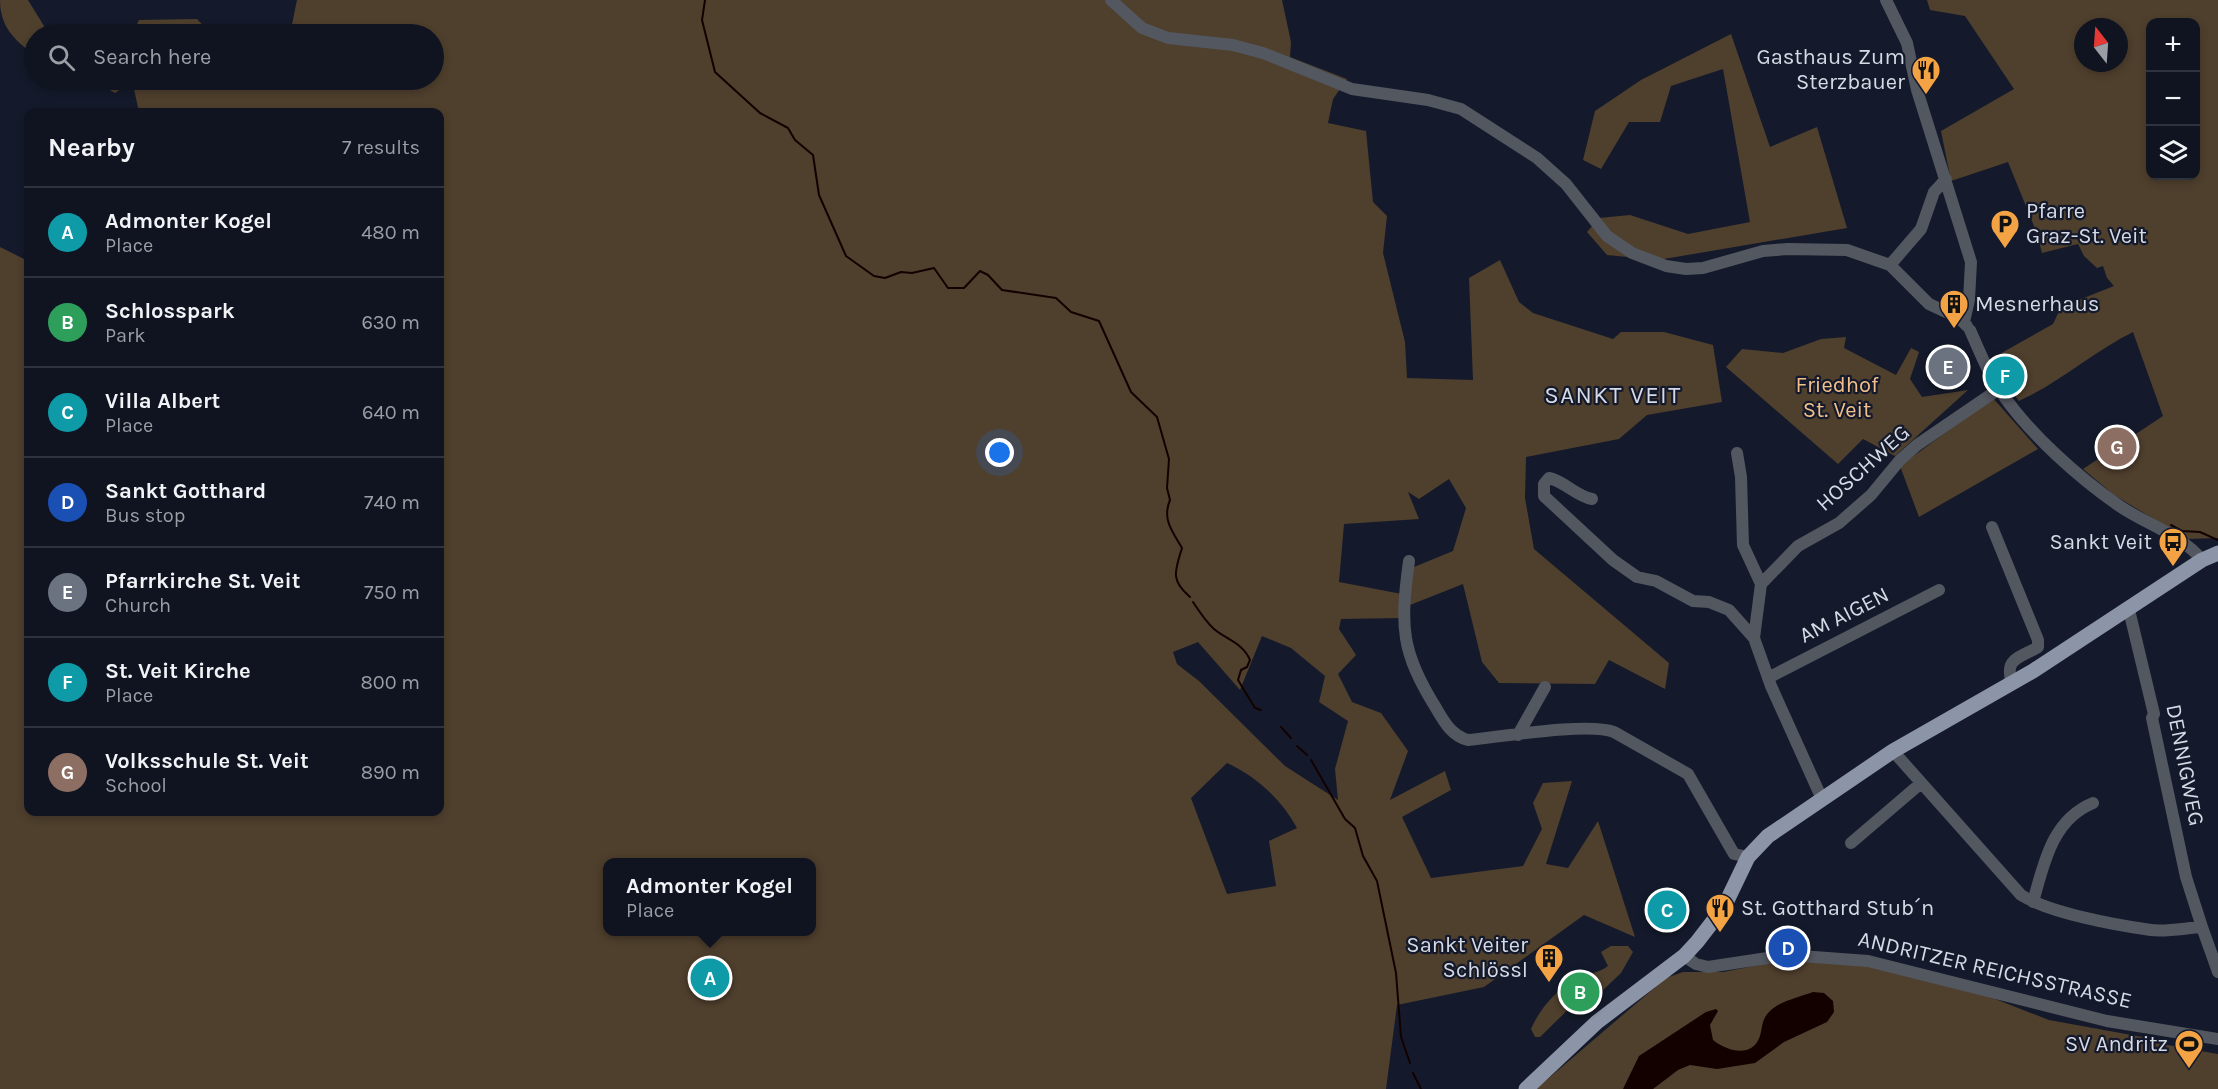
<!DOCTYPE html>
<html lang="en">
<head>
<meta charset="utf-8">
<style>
	:root { --surface:#0f1420; --page:#181d29; --text:#f1f3f6; --muted:#9b9ea5; --line:#2f333e; --accent:#db2777 }
	body { margin:0; font-family:Karla,sans-serif; background:var(--page); color:var(--text) }
	.controls { position:absolute; right:18px; top:18px; display:grid; overflow:hidden; border-radius:12px; box-shadow:0 3px 9px #0003 }
	.controls button { width:54px; height:54px; display:grid; place-items:center; padding:0; border:0; border-bottom:2px solid var(--line); background:var(--surface); color:var(--text); font:30px sans-serif }
	.compass { position:absolute; left:2074px; top:18px; width:54px; height:54px; border-radius:50%; background:var(--surface); box-shadow:0 3px 9px #0003; rotate:343deg }
	.you { position:absolute; left:1000px; top:453px; width:21px; height:21px; margin:-15px; border:4px solid #fff; border-radius:50%; background:#1a73e8; box-shadow:0 0 0 9px #1a73e833 }
	.badge { display:grid; place-items:center; width:39px; height:39px; border-radius:50%; background:var(--accent); color:#fff; font-size:20px; font-weight:700 }
	.pin { position:absolute; translate:-50% -50%; border:3px solid #fff; box-shadow:0 2px 6px #0006 }
	.popup { position:absolute; left:603px; top:858px; width:213px; height:78px; box-sizing:border-box; display:grid; place-content:center; border-radius:12px; background:var(--surface); filter:drop-shadow(0 2px 4px #0005); font-size:20px; white-space:nowrap; color:var(--muted) }
	.popup b { font-size:22px; color:var(--text) }
	.popup::after { content:''; position:absolute; left:50%; top:100%; margin-left:-12px; border:12px solid transparent; border-top-color:var(--surface) }
	.list { margin:0; padding:0; list-style:none }
	h2 { display:flex; justify-content:space-between; align-items:center; height:78px; margin:0; padding:0 24px; font-size:26px }
	h2 small { font-size:20px; font-weight:400; color:var(--muted) }
	.list li { display:grid; grid-template-columns:39px 1fr auto; gap:18px; align-items:center; box-sizing:border-box; height:90px; padding:0 24px; border-top:2px solid var(--line) }
	.list b { display:block; font-size:22px; white-space:nowrap }
	.list p { margin:0; font-size:20px; white-space:nowrap; color:var(--muted) }
	.list em { font-size:20px; font-style:normal; color:var(--muted) }
	.icon { flex:none; width:33px; height:33px; fill:none; stroke:currentColor; stroke-width:2; stroke-linecap:round; stroke-linejoin:round }
	.map { position:relative; flex:none; width:2218px; height:1089px; overflow:hidden }
	.search { position:absolute; background:var(--surface); box-shadow:0 3px 9px #0003; left:24px; top:24px; width:420px; height:66px; display:flex; align-items:center; gap:15px; box-sizing:border-box; padding:0 21px; border-radius:33px; color:var(--muted); font-size:22px }
	.panel { position:absolute; background:var(--surface); box-shadow:0 3px 9px #0003; left:24px; top:108px; width:420px; height:708px; border-radius:12px }
	.map>svg:first-child { display:block }
	.green { fill:#4f3f2d; fill-rule:evenodd }
	.water { fill:#130100 }
	.lines { fill:none; stroke-linecap:round; stroke-linejoin:round }
	.stream { stroke:#130100; stroke-width:2 }
	.minor { stroke:#535760; stroke-width:12 }
	.major { stroke:#8c94a7; stroke-width:15 }
	.labels { text-anchor:middle; dominant-baseline:central; stroke-width:4.5; stroke-linejoin:round; paint-order:stroke }
	.poi-label { font-size:22px; fill:#d5dae5; stroke:#141a2b; text-anchor:end }
	.park-label { font-size:22px; fill:#f3c08c; stroke:#141a2b }
	.street-label { font-size:22px; fill:#d5dae5; stroke:#141a2b }
	.neighbourhood-label { font-size:24px; letter-spacing:1.5px; fill:#d5dae5; stroke:#141a2b }
</style>
</head>
<body>
<div class="map">
<svg width="2218" height="1089" viewBox="0 0 2218 1089">
	<rect width="100%" height="100%" fill="#141a2b"/>
	<!-- green -->
	<path class="green" d="M 0,0 L 28,0 L 49,34 L 34,34 L 34,54 C 13,40 0,25 0,0 Z
		M 297,0 L 1282,0 L 1291,42 L 1290,57 L 1347,79 L 1333,99 L 1328,123 L 1366,131 L 1373,202 L 1387,216 L 1383,253 L 1405,342 L 1407,378 L 1473,380 L 1469,278 L 1500,260 L 1519,302 L 1533,313 L 1613,339 L 1621,332 L 1664,332 L 1713,345 L 1722,402 L 1647,415 L 1619,439 L 1526,457 L 1525,498 L 1534,549 L 1669,663 L 1665,689 L 1609,660 L 1595,684 L 1499,683 L 1482,662 L 1463,584 L 1410,605 L 1410,578 L 1414,567 L 1453,551 L 1466,508 L 1449,479 L 1419,499 L 1408,492 L 1419,519 L 1344,524 L 1339,582 L 1402,594 L 1402,618 L 1341,619 L 1339,629 L 1356,655 L 1338,674 L 1352,702 L 1381,713 L 1408,751 L 1390,800 L 1445,771 L 1451,790 L 1402,817 L 1431,878 L 1523,866 L 1542,829 L 1533,803 L 1543,783 L 1572,781 L 1546,864 L 1568,868 L 1598,821 L 1635,937 L 1584,915 L 1484,987 L 1397,1005 L 1386,1089 L 0,1089 L 0,247 L 28,261 L 28,812 L 440,812 L 440,112 L 139,112 L 132,80 L 434,80 L 434,34 L 290,34 ZM 1262,636 L 1291,648 L 1325,676 L 1319,702 L 1348,721 L 1335,769 L 1338,800 L 1285,766 L 1199,681 L 1177,664 L 1173,652 L 1198,642 L 1240,690 ZM 1227,763 C 1257,777 1281,799 1297,828 L 1269,841 L 1276,886 L 1227,894 L 1191,798 ZM 608,862 L 812,862 L 812,932 L 608,932 Z
		M 1927,0 L 2218,0 L 2218,538 L 2187,539 L 2114,495 L 2083,469 L 2163,416 L 2133,332 C 2093,352 2059,383 2019,401 L 2006,385 L 1992,362 L 1998,355 L 2053,324 L 2061,307 L 2114,286 L 2107,278 L 2103,266 L 2097,268 L 2084,256 L 2078,244 L 2042,253 L 2036,231 L 2008,162 L 1951,181 L 1941,131 L 2014,89 L 1965,16 L 1930,10 ZM 2150,22 L 2196,22 L 2196,176 L 2150,176 ZM 2083,27 L 2119,27 L 2119,63 L 2083,63 Z
		M 197,19 L 211,34 L 132,34 L 139,20 Z
		M 1731,34 L 1770,147 L 1817,127 L 1847,228 L 1658,260 L 1607,255 L 1587,232 L 1599,218 L 1630,215 L 1688,234 L 1750,222 L 1723,69 L 1671,86 L 1660,122 L 1629,122 L 1601,169 L 1583,160 L 1595,111 L 1641,80 Z
		M 92,80 L 116,80 L 121,89 L 115,93 Z
		M 1846,337 L 1844,348 L 1896,375 L 1911,348 L 1919,352 L 1910,379 L 1922,397 L 1968,390 L 1895,456 L 1863,439 L 1838,464 L 1726,367 L 1742,349 L 1783,353 L 1821,339 Z
		M 1993,398 L 2038,449 L 1919,517 L 1900,466 Z
		M 1611,946 L 1628,946 L 1633,952 L 1621,973 L 1602,991 L 1583,995 L 1540,1037 L 1535,1037 L 1531,1029 C 1539,1010 1555,991 1574,980 C 1586,974 1597,974 1608,966 L 1601,952 Z
		M 1791,959 L 1870,966 L 1985,995 L 2049,1020 L 2159,1040 L 2162,1044 L 2218,1054 L 2218,1089 L 1536,1089 L 1666,978 L 1683,972 L 1723,972 Z"/>
	<!-- water -->
	<path class="water" d="M 1813,992 L 1824,993 L 1833,1001 L 1834,1012 L 1827,1022 L 1784,1042 L 1755,1063 L 1717,1069 L 1690,1065 L 1678,1070 L 1653,1089 L 1623,1089 L 1639,1056 L 1706,1012 L 1716,1009 L 1718,1011 L 1710,1025 L 1713,1040 C 1727,1051 1752,1059 1760,1036 C 1763,1026 1761,1020 1770,1011 C 1780,1001 1800,997 1813,992 Z"/>
	<g class="lines">
		<!-- stream -->
		<path class="stream" d="M 705,0 L 702,20 L 715,72 L 760,113 L 788,128 L 795,140 L 813,155 L 819,195 L 846,256 L 874,276 L 885,278 L 901,272 L 912,273 L 934,268 L 948,288 L 964,288 L 980,271 L 988,275 L 1002,290 L 1056,298 L 1071,312 L 1099,321 L 1131,392 L 1157,417 L 1169,459 L 1167,488 L 1170,500 C 1162,519 1172,531 1182,548 C 1175,571 1170,580 1190,597
			M 2171,525 L 2182,531 L 2200,532 L 2218,540
			M 1193,602 C 1199,611 1206,622 1214,629 C 1227,640 1243,643 1250,660 L 1247,667 L 1241,670 L 1238,680 L 1255,708 L 1261,710
			M 1281,727 L 1291,738
			M 1297,746 L 1307,755
			M 1311,760 L 1345,819 L 1355,828 L 1363,856 L 1377,881 L 1396,973 L 1401,1037 L 1410,1063
			M 1413,1073 L 1421,1089"/>
		<!-- minor -->
		<path class="minor" d="M 1111,0 L 1142,28 L 1168,38 L 1233,45 L 1263,53 L 1352,89 L 1428,100 L 1461,109 L 1537,158 L 1566,184 L 1607,236 L 1632,253 L 1666,266 L 1686,269 L 1703,268 L 1763,251 L 1788,249 L 1847,250 L 1890,265 L 1929,304 L 1959,318 L 1967,326
			M 1886,0 L 1907,43 L 1917,90 L 1971,262 L 1969,300 L 1964,322
			M 1890,265 L 1921,229 L 1934,192 L 1946,179
			M 1970,330 C 1980,352 1989,376 2003,395 C 2031,435 2078,477 2118,505 C 2145,524 2181,534 2202,560
			M 1737,453 L 1741,477 L 1743,545 L 1761,584
			M 1592,499 C 1576,496 1564,481 1549,478 L 1544,484 L 1544,496 L 1613,560 L 1637,577 L 1656,581 L 1693,601 L 1709,602 L 1729,610 L 1754,638
			M 1992,527 L 2038,640 L 2038,647 C 2018,659 2004,658 2012,684
			M 1409,561 C 1400,627 1401,652 1436,708 C 1444,722 1452,736 1468,740 C 1500,737 1588,722 1614,732 L 1688,774 L 1734,854 L 1748,857
			M 2129,610 L 2154,714 L 2152,718 L 2186,877 L 2202,927
			M 1768,678 L 1939,590
			M 1518,735 L 1545,687
			M 1893,751 L 2021,895 C 2050,913 2115,925 2151,930 C 2167,932 2185,928 2202,927 L 2218,972
			M 1822,799 L 1771,686 L 1754,638 L 1761,584 L 1798,546 L 1839,523 L 1871,495 L 1900,460 L 1917,445 L 1999,389
			M 1851,843 L 1920,784
			M 2033,902 C 2044,863 2052,820 2093,803
			M 1684,956 L 1696,964 L 1708,967 L 1787,955 L 1868,961 L 2107,1021 L 2218,1039"/>
		<!-- major -->
		<path class="major" d="M 1526,1089 L 1597,1022 L 1684,956 L 1697,942 L 1724,907 L 1748,857 L 1768,836 L 1893,751 L 2033,671 L 2202,560 L 2218,553"/>
	</g>
	<!-- icons -->
	<defs>
		<g id="restaurant-pin" transform="scale(1.5)"><path d="M0 17L-7.5 6A9.5 9.5 0 1 1 7.5 6Z" fill="#f4a344" stroke="#141a2b"/><path d="M-5-6h1v4h1v-4h1v4h1v-4h1v5L-1.5 .5V6h-2V.5L-5-1ZM5-6V6H3V1.5H1.5Q1.5-4 5-6Z" fill="#111"/></g>
		<g id="parking-pin" transform="scale(1.5)"><path d="M0 17L-7.5 6A9.5 9.5 0 1 1 7.5 6Z" fill="#f4a344" stroke="#141a2b"/><path d="M-3.5-5.5H1a3.5 3.5 0 0 1 0 7H-1V5.5H-3.5ZM-1-3.4V-.6H.8a1.4 1.4 0 0 0 0-2.8Z" fill="#111"/></g>
		<g id="building-pin" transform="scale(1.5)"><path d="M0 17L-7.5 6A9.5 9.5 0 1 1 7.5 6Z" fill="#f4a344" stroke="#141a2b"/><path d="M-4-6H4V6H1V3H-1V6H-4ZM-2.5-4.3h1.7v1.8h-1.7ZM.8-4.3h1.7v1.8H.8ZM-2.5-1h1.7V.8h-1.7ZM.8-1h1.7V.8H.8Z" fill="#111"/></g>
		<g id="bus-pin" transform="scale(1.5)"><path d="M0 17L-7.5 6A9.5 9.5 0 1 1 7.5 6Z" fill="#f4a344" stroke="#141a2b"/><path d="M-5-6H5V4H4V6H2V4H-2V6H-4V4H-5ZM-3.5-4V0h7V-4ZM-3.5 1.2v1.5H-2V1.2ZM2 1.2v1.5H3.5V1.2Z" fill="#111"/></g>
		<g id="stadium-pin" transform="scale(1.5)"><path d="M0 17L-7.5 6A9.5 9.5 0 1 1 7.5 6Z" fill="#f4a344" stroke="#141a2b"/><path d="M0-5a6.5 5 0 1 0 0 10a6.5 5 0 1 0 0-10ZM-3.5-1.8h7v3.6h-7Z" fill="#111"/></g>
	</defs>
	<g fill-rule="evenodd">
		<use href="#restaurant-pin" x="1926" y="70"/>
		<use href="#parking-pin" x="2005" y="224"/>
		<use href="#building-pin" x="1954" y="304"/>
		<use href="#bus-pin" x="2173" y="542"/>
		<use href="#restaurant-pin" x="1720" y="908"/>
		<use href="#building-pin" x="1549" y="958"/>
		<use href="#stadium-pin" x="2189" y="1044"/>
	</g>
	<g class="labels">
		<!-- poi labels -->
		<g class="poi-label">
			<text x="1905" y="57">Gasthaus Zum<tspan x="1905" dy="25">Sterzbauer</tspan></text>
			<text x="2026" y="211" text-anchor="start">Pfarre<tspan x="2026" dy="25">Graz-St. Veit</tspan></text>
			<text x="1975" y="304" text-anchor="start">Mesnerhaus</text>
			<text x="2152" y="542">Sankt Veit</text>
			<text x="1741" y="908" text-anchor="start">St. Gotthard Stub´n</text>
			<text x="1528" y="945">Sankt Veiter<tspan x="1528" dy="25">Schlössl</tspan></text>
			<text x="2168" y="1044">SV Andritz</text>
		</g>
		<!-- park labels -->
		<g class="park-label">
			<text x="1837" y="385">Friedhof<tspan x="1837" dy="25">St. Veit</tspan></text>
		</g>
		<!-- street labels -->
		<g class="street-label">
			<text transform="translate(1863 468) rotate(-42)">HOSCHWEG</text>
			<text transform="translate(1844 615) rotate(-27)">AM AIGEN</text>
			<text transform="translate(2185 765) rotate(79)">DENNIGWEG</text>
			<text transform="translate(1995 970) rotate(13)">ANDRITZER REICHSSTRASSE</text>
		</g>
		<!-- neighbourhood labels -->
		<g class="neighbourhood-label">
			<text x="1613" y="395">SANKT VEIT</text>
		</g>
	</g>
</svg>
<div class="controls">
<button>+</button>
<button>−</button>
<button><svg class="icon" aria-label="layers" viewBox="0 0 24 24"><path d="M12 4l9 5-9 5-9-5zM3 14l9 5 9-5"/></svg></button>
</div>
<svg class="compass" viewBox="-18 -18 36 36"><path d="M0-13l5 13h-10z" fill="#e53935"/><path d="M0 13l5-13h-10z" fill="#9b9ea5"/></svg>
<div class="you"></div>
<div class="pin badge" style="left:710px;top:978px;background:#0f9aa8">A</div>
<div class="popup"><b>Admonter Kogel</b>Place</div>
<div class="pin badge" style="left:1580px;top:992px;background:#2e9e5b">B</div>
<div class="pin badge" style="left:1667px;top:910px;background:#0f9aa8">C</div>
<div class="pin badge" style="left:1788px;top:948px;background:#1a4fb4">D</div>
<div class="pin badge" style="left:1948px;top:367px;background:#6b7280">E</div>
<div class="pin badge" style="left:2005px;top:376px;background:#0f9aa8">F</div>
<div class="pin badge" style="left:2117px;top:447px;background:#8d6e63">G</div>
<div class="search"><svg class="icon" aria-label="search" viewBox="0 0 24 24"><circle cx="10" cy="10" r="6"/><path d="M15 15l6 6"/></svg>Search here</div>
<section class="panel">
<h2>Nearby<small>7 results</small></h2>
<ul class="list">
<li><span class="badge" style="background:#0f9aa8">A</span><div><b>Admonter Kogel</b><p>Place</p></div><em>480 m</em></li>
<li><span class="badge" style="background:#2e9e5b">B</span><div><b>Schlosspark</b><p>Park</p></div><em>630 m</em></li>
<li><span class="badge" style="background:#0f9aa8">C</span><div><b>Villa Albert</b><p>Place</p></div><em>640 m</em></li>
<li><span class="badge" style="background:#1a4fb4">D</span><div><b>Sankt Gotthard</b><p>Bus stop</p></div><em>740 m</em></li>
<li><span class="badge" style="background:#6b7280">E</span><div><b>Pfarrkirche St. Veit</b><p>Church</p></div><em>750 m</em></li>
<li><span class="badge" style="background:#0f9aa8">F</span><div><b>St. Veit Kirche</b><p>Place</p></div><em>800 m</em></li>
<li><span class="badge" style="background:#8d6e63">G</span><div><b>Volksschule St. Veit</b><p>School</p></div><em>890 m</em></li>
</ul>
</section>
</div>
</body>
</html>
